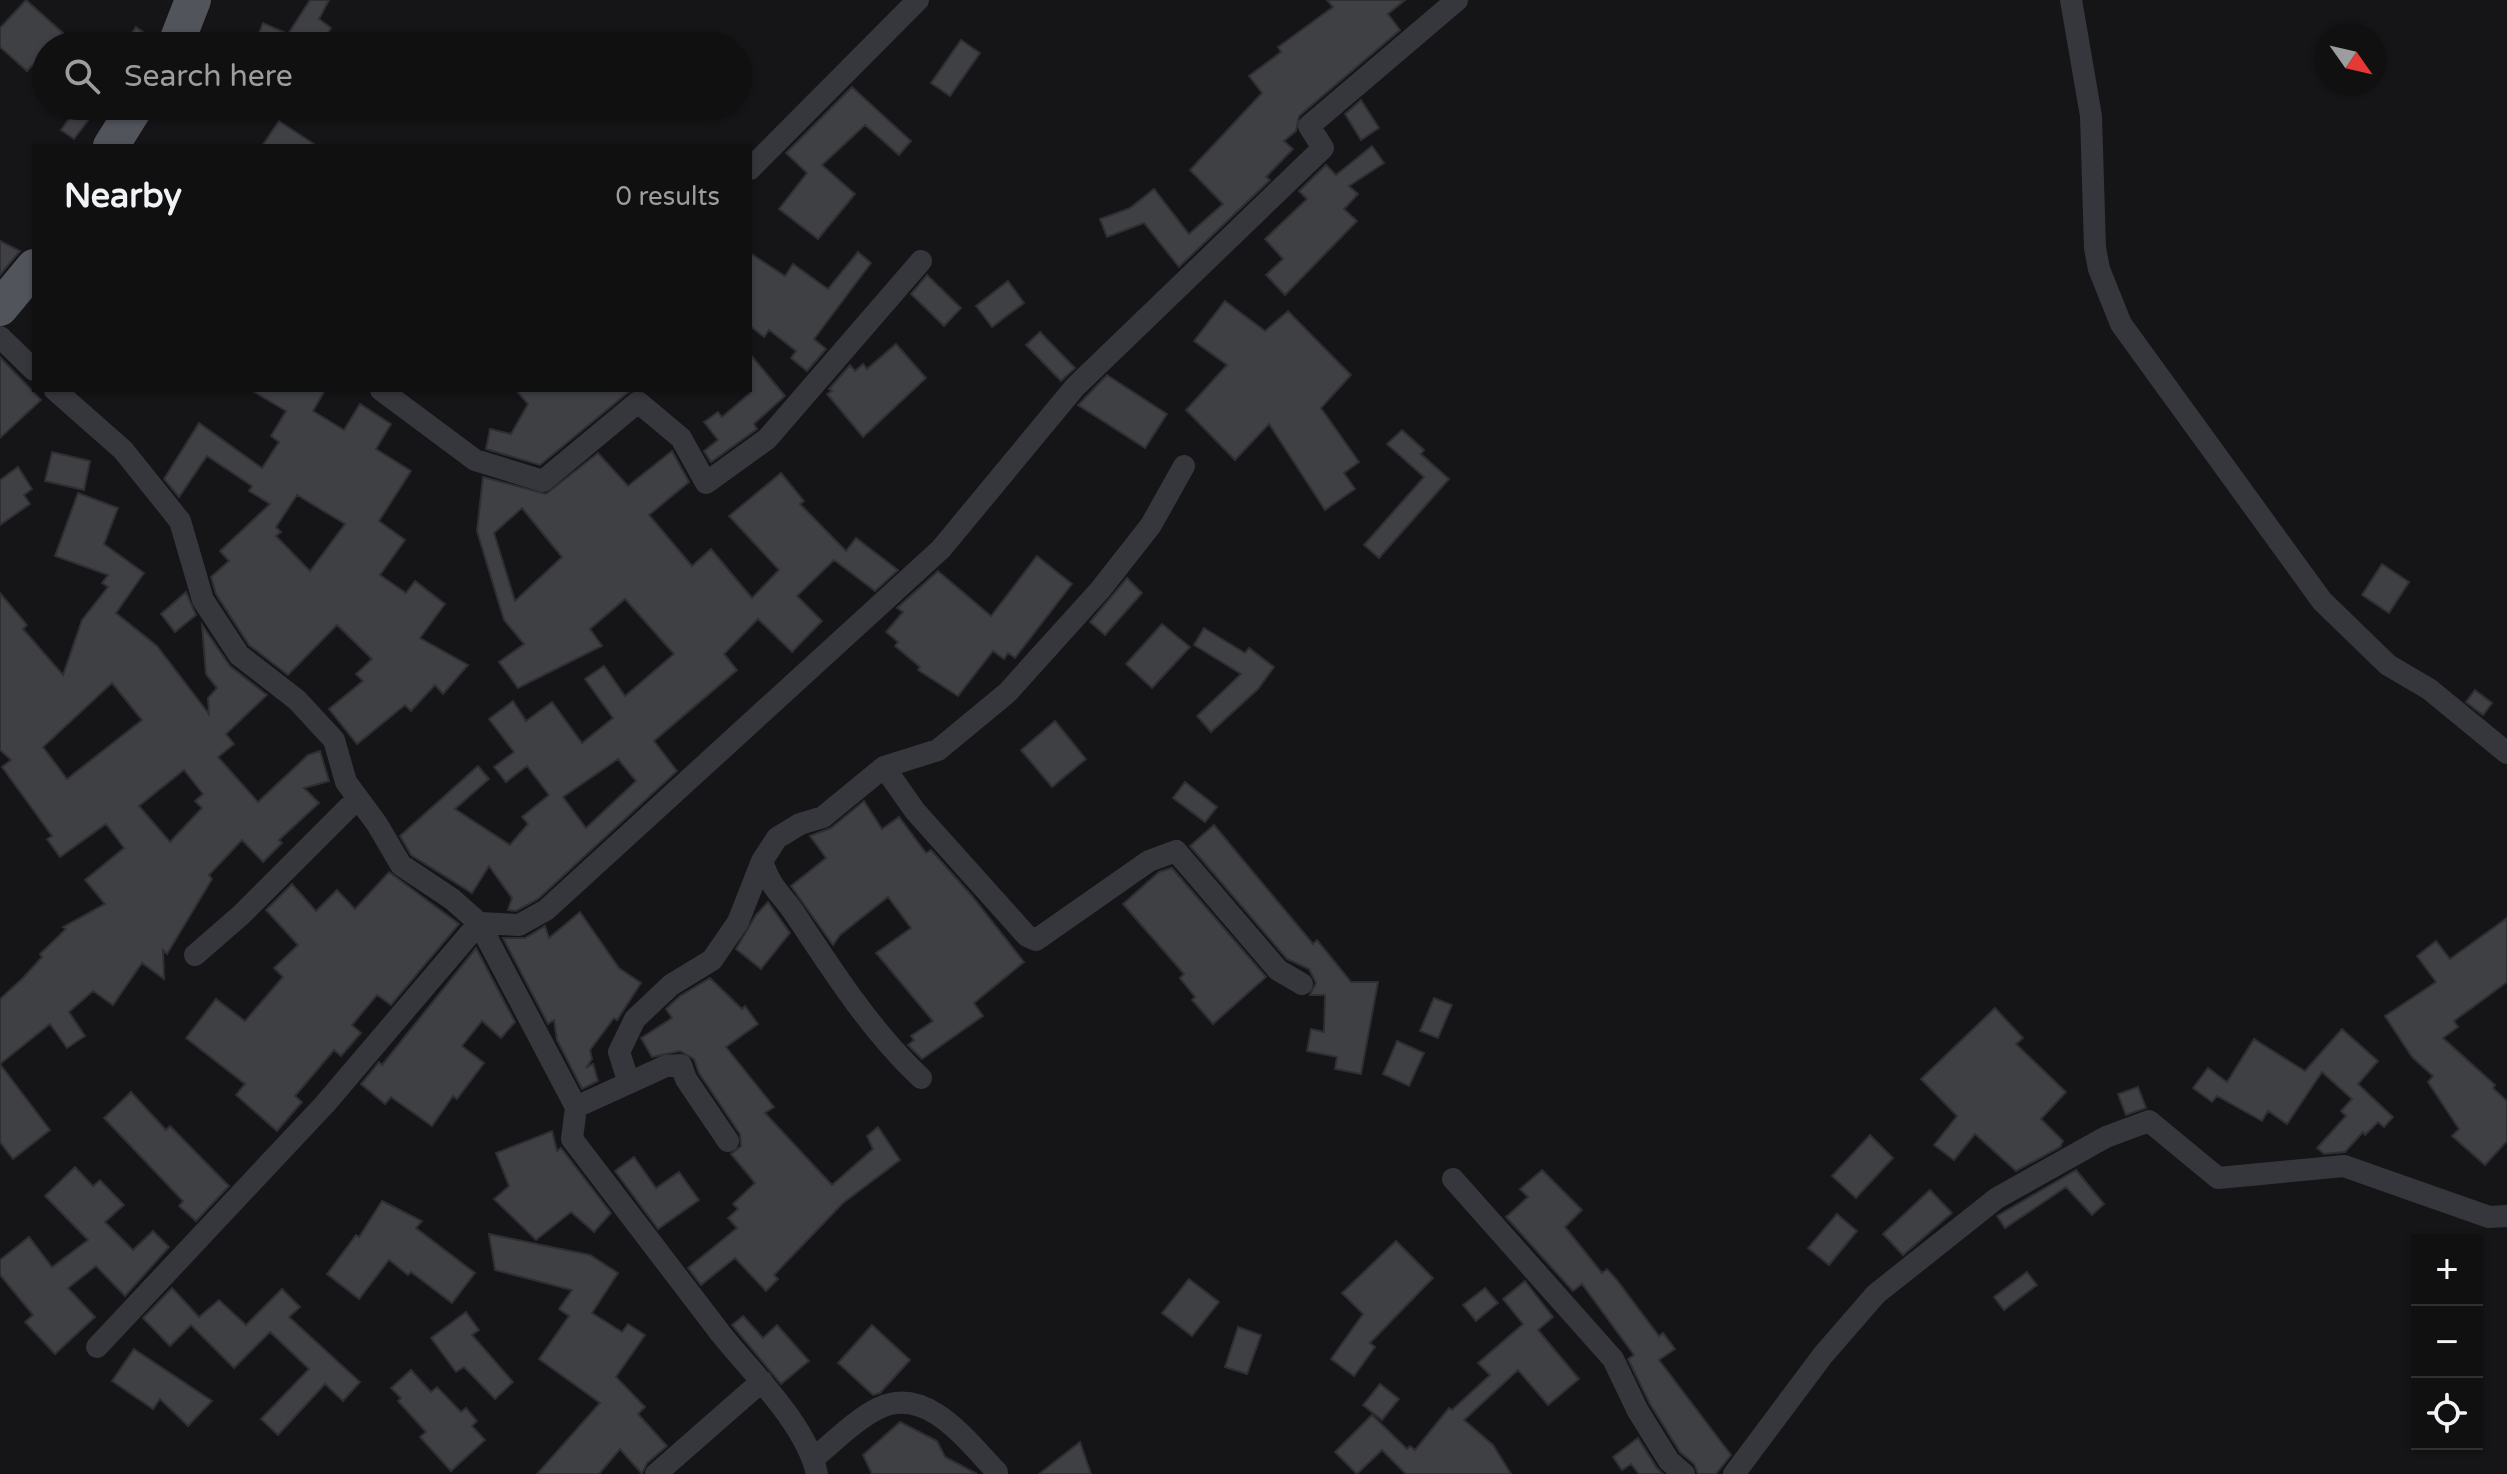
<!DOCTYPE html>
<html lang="en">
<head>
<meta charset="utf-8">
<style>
	:root { --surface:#101011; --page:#19191a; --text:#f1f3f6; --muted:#9c9d9f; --line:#303031 }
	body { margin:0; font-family:"Varela Round",sans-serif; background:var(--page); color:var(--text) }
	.controls { position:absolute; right:24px; bottom:24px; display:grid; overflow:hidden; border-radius:0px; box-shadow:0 2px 6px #0004 }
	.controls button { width:72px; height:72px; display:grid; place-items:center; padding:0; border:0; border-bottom:2px solid var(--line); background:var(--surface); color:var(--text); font:40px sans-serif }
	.compass { position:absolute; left:2315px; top:24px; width:72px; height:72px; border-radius:50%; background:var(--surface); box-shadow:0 2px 6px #0004; rotate:124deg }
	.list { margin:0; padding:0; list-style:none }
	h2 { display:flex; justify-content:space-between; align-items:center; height:104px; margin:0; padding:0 32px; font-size:34px }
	h2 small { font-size:26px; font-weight:400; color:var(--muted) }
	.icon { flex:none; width:44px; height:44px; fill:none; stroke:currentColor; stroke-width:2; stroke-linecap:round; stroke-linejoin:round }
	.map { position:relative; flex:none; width:2507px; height:1474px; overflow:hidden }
	.search { position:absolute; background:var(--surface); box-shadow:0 2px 6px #0004; left:32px; top:32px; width:720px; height:88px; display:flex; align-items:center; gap:20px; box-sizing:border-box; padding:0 28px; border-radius:44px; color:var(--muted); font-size:30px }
	.panel { position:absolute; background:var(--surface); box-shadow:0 2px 6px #0004; left:32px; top:144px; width:720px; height:248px; border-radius:0px }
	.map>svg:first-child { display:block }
	.building { fill:#3f4044; stroke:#2f2f33; stroke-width:2; fill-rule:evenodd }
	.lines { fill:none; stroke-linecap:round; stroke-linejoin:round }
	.street { stroke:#36373c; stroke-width:22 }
	.primary { stroke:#52545c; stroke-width:36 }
</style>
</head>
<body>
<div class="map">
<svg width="2507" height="1474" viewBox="0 0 2507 1474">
	<rect width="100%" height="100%" fill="#151517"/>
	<!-- building -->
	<path class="building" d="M 26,0 L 63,33 L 46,46 L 46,51 L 27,71 L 0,47 L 0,28 Z
		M 310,0 L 329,0 L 319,19 L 331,28 L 319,46 L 254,46 L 263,23 L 288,34 Z
		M 1327,0 L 1405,0 L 1388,14 L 1400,30 L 1299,116 L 1296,131 L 1284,141 L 1293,149 L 1266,177 L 1270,180 L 1179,267 L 1144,223 L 1107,237 L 1100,219 L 1130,208 L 1154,189 L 1189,234 L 1223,204 L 1190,170 L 1262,93 L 1249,76 L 1281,52 L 1278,47 L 1333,7 Z
		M 136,27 L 155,41 L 154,46 L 123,46 Z
		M 961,40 L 980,53 L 950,96 L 931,83 Z
		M 852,87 L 911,141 L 899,155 L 865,125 L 822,165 L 855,194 L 818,239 L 779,209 L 807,173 L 786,153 Z
		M 1361,100 L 1379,128 L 1361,140 L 1345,114 Z
		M 78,106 L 99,106 L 74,139 L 61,130 Z
		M 279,121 L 317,146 L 262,146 Z
		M 1372,146 L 1384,163 L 1349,186 L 1358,194 L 1344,209 L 1357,221 L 1285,295 L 1266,275 L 1283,259 L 1265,239 L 1307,199 L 1299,191 L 1326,165 L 1336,175 Z
		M 0,241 L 20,251 L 0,275 Z
		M 858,252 L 871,263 L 814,339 L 826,349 L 807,371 L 791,358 L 796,351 L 769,330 L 764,337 L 750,326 L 750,253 L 785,276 L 793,264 L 828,289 Z
		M 927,275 L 961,308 L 944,326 L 911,294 Z
		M 1008,281 L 1024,303 L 992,327 L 976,306 Z
		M 1225,301 L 1265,331 L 1288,311 L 1351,375 L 1321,408 L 1359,462 L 1344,473 L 1355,489 L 1325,510 L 1269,424 L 1235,460 L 1186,410 L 1227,365 L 1194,341 Z
		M 1040,332 L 1075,368 L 1061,381 L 1026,345 Z
		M 896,344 L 926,378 L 863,437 L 827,394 L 832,391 L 829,389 L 850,365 L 855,371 L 863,364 L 867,369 Z
		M 750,354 L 785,396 L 754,424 L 757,429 L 711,462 L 704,451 L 718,440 L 704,422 L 718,412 L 722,417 L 750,393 Z
		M 0,357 L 41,400 L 0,438 Z
		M 1107,375 L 1167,414 L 1145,448 L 1078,405 Z
		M 251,390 L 325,390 L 313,411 L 344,430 L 360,404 L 391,424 L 376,449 L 411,471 L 379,521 L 405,540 L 380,575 L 406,593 L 415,581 L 445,604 L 420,638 L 468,665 L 443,694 L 435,685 L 411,711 L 405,705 L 357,744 L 329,709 L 363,681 L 356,674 L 372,659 L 337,625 L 288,675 L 249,645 L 216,594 L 211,577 L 229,561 L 220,551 L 270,504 L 249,491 L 252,486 L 207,456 L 179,497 L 164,479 L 199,423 L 262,468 L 279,442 L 271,436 L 286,411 ZM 297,495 L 345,524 L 310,571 L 276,536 L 281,532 L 276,527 Z
		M 516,390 L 631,390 L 540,465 L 486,449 L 490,429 L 511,434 L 528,404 Z
		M 1402,430 L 1424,450 L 1421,454 L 1449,479 L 1379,558 L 1364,545 L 1424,477 L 1387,444 Z
		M 672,451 L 689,482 L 649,515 L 692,566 L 711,549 L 752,598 L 779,570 L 729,516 L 781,473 L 804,501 L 800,504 L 846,551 L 856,538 L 898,570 L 875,591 L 834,560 L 797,596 L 822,621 L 792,652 L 758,619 L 724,654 L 737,670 L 654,741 L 677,771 L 538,899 L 516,911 L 508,910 L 512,898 L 489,866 L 472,893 L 411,855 L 400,836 L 478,766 L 489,779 L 455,809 L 510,845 L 528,824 L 522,817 L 549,795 L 527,766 L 506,782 L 494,767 L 514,752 L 489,719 L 513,701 L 526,721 L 552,702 L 582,743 L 613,718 L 585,679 L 604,666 L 625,696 L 674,654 L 625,599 L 590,629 L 602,646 L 518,688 L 499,662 L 524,644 L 504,620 L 477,531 L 483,477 L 546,494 L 598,453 L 628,486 ZM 522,508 L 562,557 L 515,601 L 494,533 ZM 618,759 L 636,781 L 586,828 L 563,797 Z
		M 52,452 L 90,461 L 84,490 L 45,481 Z
		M 18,467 L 32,489 L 24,495 L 30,504 L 0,525 L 0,480 Z
		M 78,493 L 118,508 L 104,544 L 144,573 L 116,613 L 157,646 L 209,714 L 208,698 L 217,688 L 206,674 L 202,625 L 230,666 L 267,695 L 226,734 L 234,744 L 218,757 L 258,802 L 308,755 L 320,751 L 329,781 L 304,788 L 319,803 L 279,840 L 282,843 L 263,862 L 242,840 L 209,875 L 212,879 L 167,954 L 163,950 L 164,979 L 142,963 L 113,1005 L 93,991 L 69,1012 L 85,1036 L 67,1048 L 50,1024 L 0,1064 L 50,1130 L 13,1159 L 0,1142 L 0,999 L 24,977 L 42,957 L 40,954 L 66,929 L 63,927 L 105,904 L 85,880 L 124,848 L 106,824 L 60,857 L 47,839 L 52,836 L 2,767 L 11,760 L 0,750 L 0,593 L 27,625 L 23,629 L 63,675 L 82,620 L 108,587 L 102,583 L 108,575 L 55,556 ZM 112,683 L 142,720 L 67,779 L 43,747 ZM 184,770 L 203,794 L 195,801 L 202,808 L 170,842 L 139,806 Z
		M 1037,556 L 1072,584 L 1015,658 L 1008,653 L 1004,659 L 993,651 L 958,696 L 918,670 L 920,667 L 895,646 L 898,642 L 886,632 L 903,612 L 897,608 L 938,571 L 991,616 Z
		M 2382,564 L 2409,582 L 2389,613 L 2362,595 Z
		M 1127,578 L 1142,593 L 1105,635 L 1090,622 Z
		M 186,592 L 196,615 L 175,632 L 161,614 Z
		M 1162,624 L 1190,647 L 1152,688 L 1126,664 Z
		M 1204,628 L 1245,653 L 1249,648 L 1274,667 L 1258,689 L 1211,732 L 1197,716 L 1241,674 L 1194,645 Z
		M 2475,690 L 2492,703 L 2483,715 L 2466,702 Z
		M 1055,721 L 1086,759 L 1052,787 L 1021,750 Z
		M 1185,782 L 1217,807 L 1205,822 L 1173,798 Z
		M 864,801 L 882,829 L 899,817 L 926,853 L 931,850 L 972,896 L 1024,962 L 974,1003 L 983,1016 L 922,1059 L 908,1045 L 914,1040 L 911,1036 L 933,1021 L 876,953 L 911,928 L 888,897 L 840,935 L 833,945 L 791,886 L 826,858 L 810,836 L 831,828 Z
		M 1214,825 L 1313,944 L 1317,940 L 1351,982 L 1378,982 L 1361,1074 L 1335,1069 L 1337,1057 L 1307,1051 L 1311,1029 L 1324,1032 L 1325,995 L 1310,995 L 1316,983 L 1309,969 L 1287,959 L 1190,846 Z
		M 1172,868 L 1266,977 L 1213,1024 L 1192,1000 L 1195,997 L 1180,978 L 1184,974 L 1123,904 L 1159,872 Z
		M 389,872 L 459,924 L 391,1005 L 377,995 L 352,1025 L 361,1033 L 341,1056 L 334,1050 L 295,1096 L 302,1102 L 277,1131 L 236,1095 L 245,1084 L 186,1038 L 216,999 L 245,1021 L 283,977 L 274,968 L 298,945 L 266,910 L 292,884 L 316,911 L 337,890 L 355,909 Z
		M 768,902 L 790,933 L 761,969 L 736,949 L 756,915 Z
		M 580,912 L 619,968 L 641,983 L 617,1020 L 614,1018 L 590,1050 L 592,1059 L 586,1068 L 593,1064 L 598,1081 L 582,1089 L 557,1040 L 554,1020 L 548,1024 L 503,938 L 525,938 L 545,926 L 549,938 Z
		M 2507,918 L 2507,982 L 2454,1021 L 2458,1027 L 2443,1038 L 2495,1085 L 2493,1088 L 2507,1101 L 2507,1141 L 2485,1165 L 2452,1136 L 2459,1129 L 2428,1082 L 2433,1076 L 2412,1057 L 2385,1016 L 2436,982 L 2417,956 L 2436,941 L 2450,959 Z
		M 476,948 L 515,1022 L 501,1038 L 482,1021 L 462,1046 L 484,1063 L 457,1099 L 453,1096 L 432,1126 L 391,1097 L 385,1104 L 361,1084 L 379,1062 L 382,1065 Z
		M 710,978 L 742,1009 L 745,1006 L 758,1024 L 726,1047 L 774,1107 L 765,1113 L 832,1185 L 873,1149 L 867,1136 L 878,1127 L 900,1160 L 843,1203 L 774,1275 L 778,1279 L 766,1291 L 735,1258 L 701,1285 L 688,1268 L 737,1228 L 728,1218 L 738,1209 L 733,1204 L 755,1183 L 731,1154 L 741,1146 L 740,1134 L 699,1073 L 694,1059 L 680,1051 L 652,1057 L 641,1038 L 672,1018 L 666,1009 L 680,996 Z
		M 1434,998 L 1452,1005 L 1438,1038 L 1420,1031 Z
		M 1995,1008 L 2023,1038 L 2016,1044 L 2066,1092 L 2041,1119 L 2063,1141 L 2060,1147 L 2016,1171 L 1975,1134 L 1954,1160 L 1934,1145 L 1957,1116 L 1921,1079 Z
		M 2342,1029 L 2378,1061 L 2358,1084 L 2393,1117 L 2384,1127 L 2378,1122 L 2365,1135 L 2363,1132 L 2345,1152 L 2324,1154 L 2317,1148 L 2346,1116 L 2341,1111 L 2352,1099 L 2322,1072 L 2287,1124 L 2268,1111 L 2262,1121 L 2217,1096 L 2212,1102 L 2193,1088 L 2208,1068 L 2227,1082 L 2254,1039 L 2305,1071 Z
		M 1397,1041 L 1424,1053 L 1409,1086 L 1383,1074 Z
		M 2138,1087 L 2146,1108 L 2126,1115 L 2118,1094 Z
		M 131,1092 L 166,1130 L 170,1126 L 229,1186 L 196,1221 L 179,1206 L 183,1201 L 104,1118 Z
		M 552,1131 L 557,1151 L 561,1148 L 611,1213 L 594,1232 L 571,1212 L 536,1240 L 494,1199 L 509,1186 L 496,1153 Z
		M 1870,1135 L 1893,1158 L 1856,1198 L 1832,1176 Z
		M 634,1157 L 656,1188 L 679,1172 L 699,1200 L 658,1229 L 615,1171 Z
		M 75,1167 L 93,1186 L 100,1180 L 124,1205 L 105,1222 L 133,1250 L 153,1231 L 169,1247 L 125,1296 L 96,1266 L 68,1288 L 95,1317 L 55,1354 L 25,1322 L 33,1315 L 0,1275 L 0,1260 L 29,1237 L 52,1267 L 88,1240 L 45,1196 Z
		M 1542,1170 L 1582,1210 L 1565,1227 L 1602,1273 L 1607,1269 L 1616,1279 L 1659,1336 L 1663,1333 L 1675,1349 L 1659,1360 L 1731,1455 L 1716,1474 L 1698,1474 L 1694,1464 L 1680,1452 L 1650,1404 L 1628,1359 L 1634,1355 L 1582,1284 L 1573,1291 L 1506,1217 L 1528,1197 L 1520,1189 Z
		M 2076,1170 L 2104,1204 L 2092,1215 L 2066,1187 L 2005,1228 L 1997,1216 Z
		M 1930,1190 L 1952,1213 L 1903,1255 L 1883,1234 Z
		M 382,1201 L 422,1221 L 416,1228 L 475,1273 L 452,1303 L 411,1272 L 408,1275 L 389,1260 L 359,1299 L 327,1274 L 356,1235 L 359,1237 Z
		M 1837,1214 L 1857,1231 L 1829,1265 L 1808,1248 Z
		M 489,1234 L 590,1255 L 618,1273 L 592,1313 L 622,1332 L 628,1324 L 645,1335 L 616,1377 L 645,1407 L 638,1414 L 667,1446 L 647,1463 L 642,1474 L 620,1449 L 599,1474 L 537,1474 L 600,1403 L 539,1359 L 569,1316 L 559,1309 L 572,1290 L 495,1270 Z
		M 1396,1241 L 1433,1278 L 1370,1343 L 1375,1347 L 1354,1376 L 1331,1359 L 1363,1314 L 1342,1293 Z
		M 2027,1272 L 2037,1285 L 2004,1310 L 1994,1297 Z
		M 1189,1279 L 1219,1302 L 1192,1336 L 1162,1313 Z
		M 1525,1281 L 1553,1317 L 1538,1330 L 1579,1379 L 1548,1405 L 1518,1370 L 1464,1420 L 1493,1445 L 1511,1474 L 1406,1474 L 1382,1450 L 1357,1474 L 1335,1452 L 1372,1415 L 1407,1449 L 1410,1446 L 1415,1450 L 1449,1408 L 1452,1410 L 1490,1375 L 1478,1363 L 1523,1324 L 1503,1299 Z
		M 172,1288 L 199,1317 L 219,1300 L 246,1325 L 282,1289 L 300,1307 L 289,1317 L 360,1382 L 343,1401 L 325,1384 L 278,1435 L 261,1419 L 309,1369 L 270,1332 L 234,1368 L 191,1325 L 170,1346 L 143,1318 Z
		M 1485,1288 L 1498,1303 L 1476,1321 L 1463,1305 Z
		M 466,1312 L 479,1330 L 472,1335 L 513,1382 L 495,1399 L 464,1367 L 456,1372 L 431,1338 Z
		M 743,1316 L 763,1338 L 777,1325 L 809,1361 L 781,1384 L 732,1325 Z
		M 872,1325 L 910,1360 L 880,1393 L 873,1395 L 838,1363 Z
		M 1238,1327 L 1261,1335 L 1247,1374 L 1225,1367 Z
		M 134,1349 L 212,1401 L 188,1426 L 160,1399 L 153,1409 L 112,1381 Z
		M 411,1370 L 431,1392 L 437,1387 L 461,1412 L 466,1408 L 477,1421 L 472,1426 L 485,1440 L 451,1471 L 420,1437 L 426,1432 L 398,1401 L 401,1398 L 391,1388 Z
		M 1380,1384 L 1399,1399 L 1382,1420 L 1363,1405 Z
		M 900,1422 L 937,1441 L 945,1457 L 977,1474 L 872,1474 L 863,1455 Z
		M 1638,1438 L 1657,1468 L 1663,1474 L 1639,1474 L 1631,1464 L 1622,1470 L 1613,1457 Z
		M 1080,1442 L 1091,1474 L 1039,1474 Z"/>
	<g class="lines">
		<!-- street -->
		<path class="street" d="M 2071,0 L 2091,116 L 2095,248 L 2099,269 L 2121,324 L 2322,601 L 2388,665 L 2429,689 L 2507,753
			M 750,169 L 918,0
			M 0,337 L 34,370
			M 55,390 L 123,450 L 180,521 L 203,600 L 239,655 L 297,700 L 334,740 L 346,782 L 377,824 L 401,865 L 452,899 L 479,923 L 576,1107 L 572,1139 C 622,1204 671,1269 721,1334 C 753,1374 806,1424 817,1474
			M 381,390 L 475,460 L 543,481 L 638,402 L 681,438 L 706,483 L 767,439 L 921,261
			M 884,767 L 915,811 L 1027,936 L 1036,940 L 1149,861 L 1176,851 L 1278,970 L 1302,984
			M 762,861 C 773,893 781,892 797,917 C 834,973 872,1032 921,1078
			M 195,955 L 241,915 L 357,799
			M 629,1083 L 619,1052 L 635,1019 L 671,985 L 712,960 L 738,922 L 762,861 L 777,838 L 800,824 L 823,817 L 884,767 L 938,750 L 1007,693 L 1100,590 L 1151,525 L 1184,466
			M 576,1107 L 666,1066 L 681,1065 L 686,1079 L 728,1141
			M 1453,1179 L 1613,1359 L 1638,1411 L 1669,1461 L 1684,1474
			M 97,1347 L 325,1104 L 479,923 L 519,925 L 546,910 L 941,549 L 1075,387 L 1323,148 L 1309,126 L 1457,0
			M 814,1458 C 834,1442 856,1419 879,1408 C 927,1385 967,1441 997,1472
			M 656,1474 L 762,1381
			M 1734,1474 L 1823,1355 L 1876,1294 L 1997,1198 L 2106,1137 L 2149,1121 L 2218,1178 L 2344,1166 L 2489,1217 L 2507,1216"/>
		<!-- primary -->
		<path class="primary" d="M 175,46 L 193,0
			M 111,146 L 136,106
			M 0,308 L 34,267"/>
	</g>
</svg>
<div class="controls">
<button>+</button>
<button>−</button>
<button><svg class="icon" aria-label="locate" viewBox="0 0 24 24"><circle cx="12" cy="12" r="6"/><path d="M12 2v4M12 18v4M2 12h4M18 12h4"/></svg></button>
</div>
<svg class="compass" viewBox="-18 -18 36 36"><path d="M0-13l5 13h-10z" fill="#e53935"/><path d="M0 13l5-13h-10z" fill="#9c9d9f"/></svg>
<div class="search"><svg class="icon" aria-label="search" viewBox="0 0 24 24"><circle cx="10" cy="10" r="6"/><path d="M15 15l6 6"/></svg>Search here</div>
<section class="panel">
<h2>Nearby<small>0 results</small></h2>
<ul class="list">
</ul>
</section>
</div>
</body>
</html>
